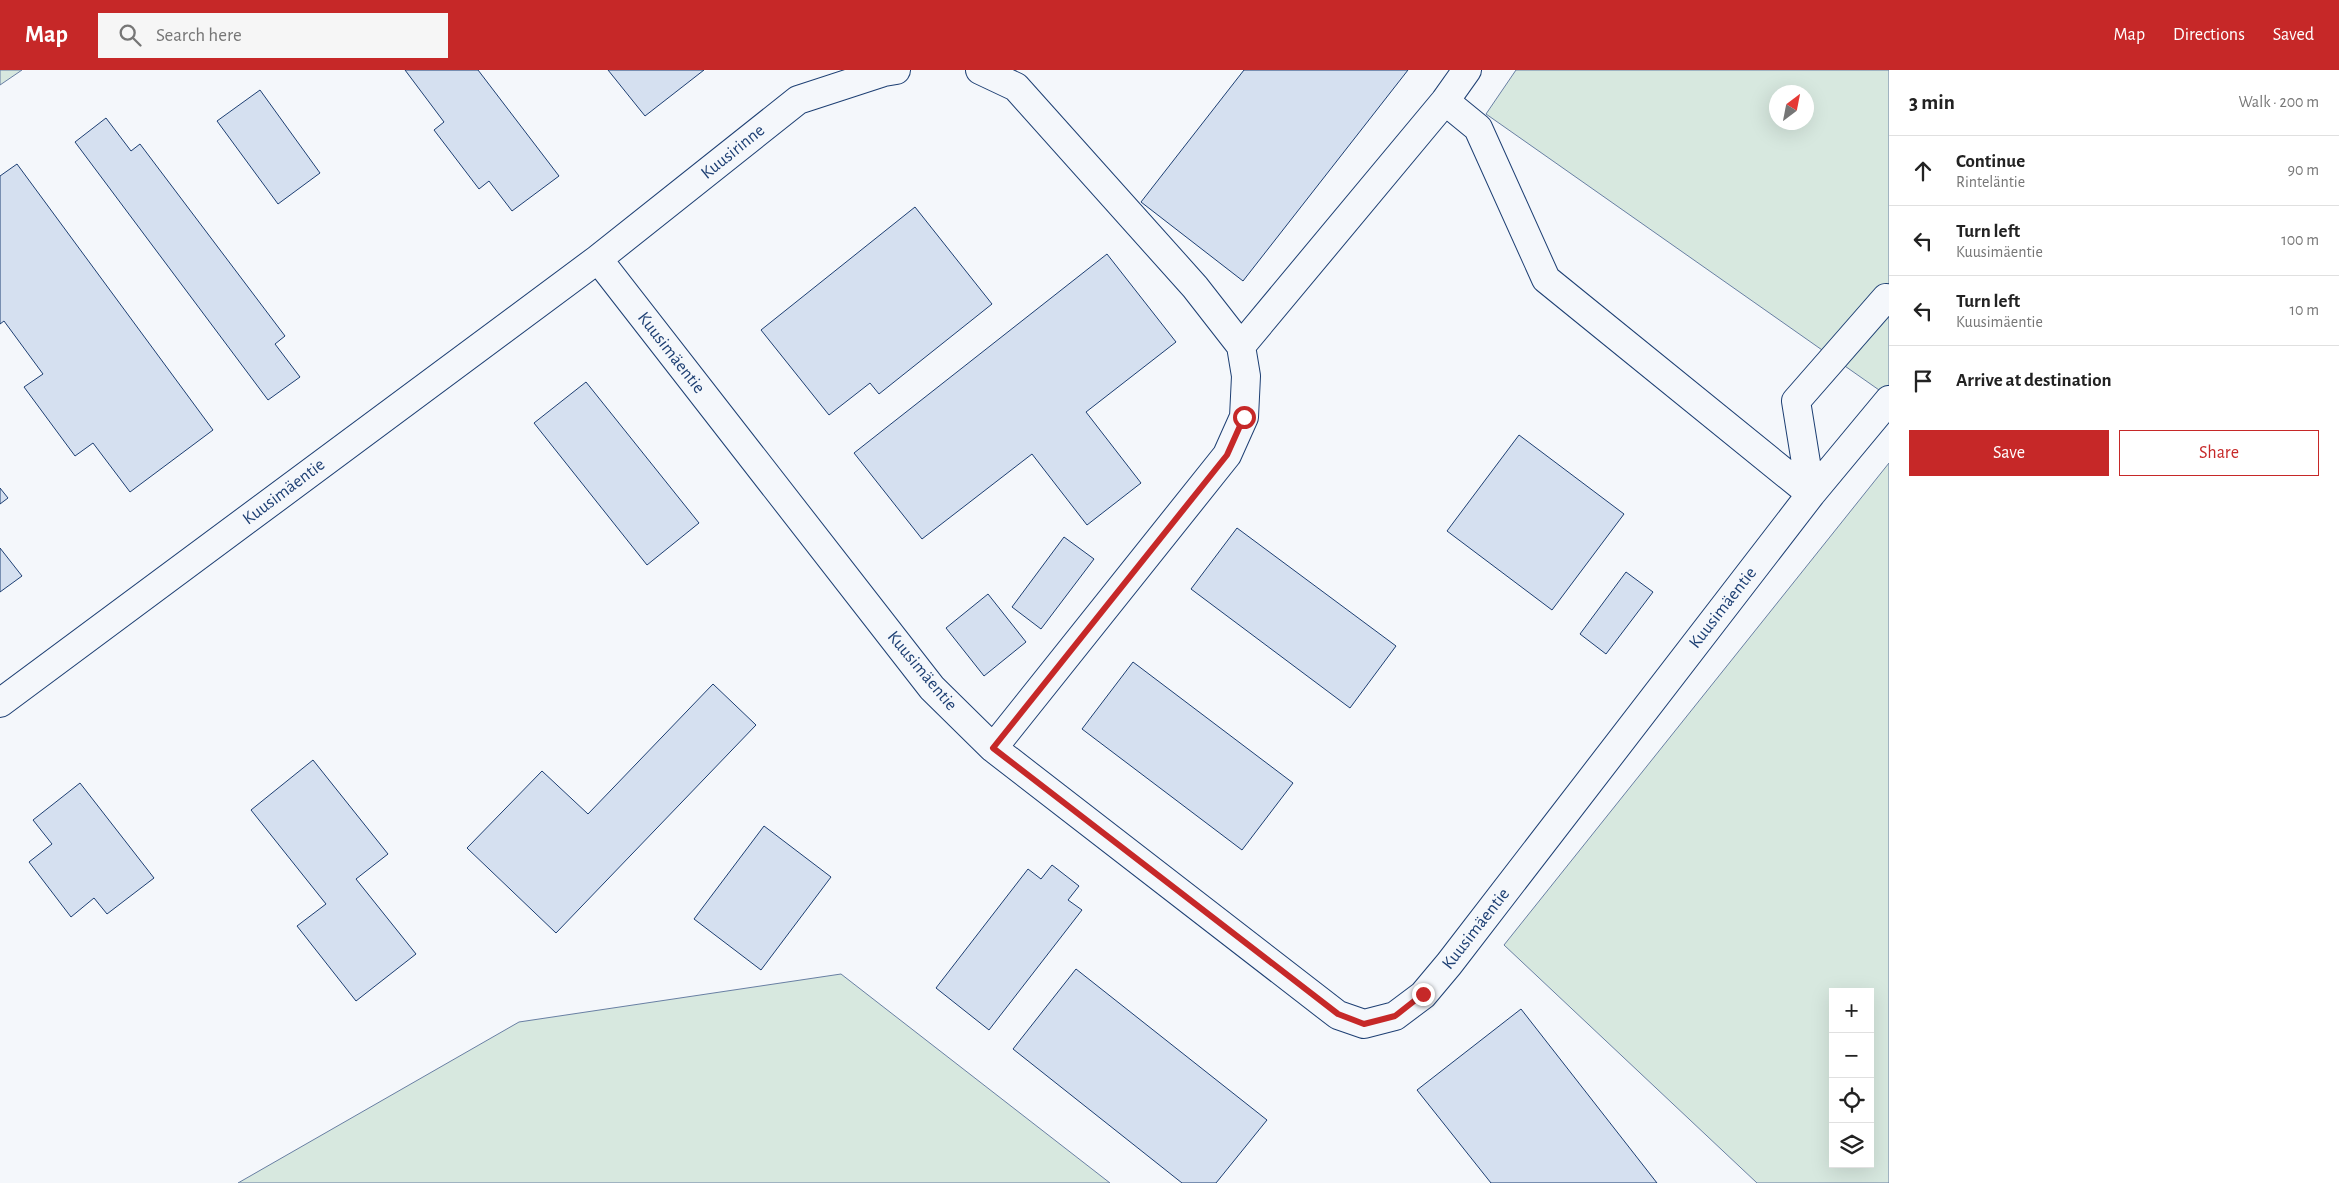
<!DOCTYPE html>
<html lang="en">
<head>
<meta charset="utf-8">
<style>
	:root { --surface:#fff; --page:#f6f6f6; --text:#222; --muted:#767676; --line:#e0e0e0; --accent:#c62828 }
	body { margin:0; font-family:"Alegreya Sans",sans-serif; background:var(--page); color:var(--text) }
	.controls { position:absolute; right:15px; bottom:15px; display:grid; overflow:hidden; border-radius:0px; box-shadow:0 5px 20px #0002 }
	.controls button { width:45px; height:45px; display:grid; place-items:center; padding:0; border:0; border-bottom:1px solid var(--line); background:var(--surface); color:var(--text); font:25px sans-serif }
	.compass { position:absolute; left:1769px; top:15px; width:45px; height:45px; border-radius:50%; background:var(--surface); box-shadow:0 5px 20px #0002; rotate:32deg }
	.stop { position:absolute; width:15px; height:15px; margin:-11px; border:4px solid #c62828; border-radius:50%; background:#fff }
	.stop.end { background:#c62828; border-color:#fff; box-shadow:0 1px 5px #0008 }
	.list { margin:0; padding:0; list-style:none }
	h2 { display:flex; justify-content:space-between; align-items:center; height:65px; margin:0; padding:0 20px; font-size:21px }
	h2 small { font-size:16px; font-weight:400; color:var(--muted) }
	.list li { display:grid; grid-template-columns:32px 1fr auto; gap:15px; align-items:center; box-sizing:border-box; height:70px; padding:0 20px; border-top:1px solid var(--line) }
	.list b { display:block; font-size:19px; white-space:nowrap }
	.list p { margin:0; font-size:16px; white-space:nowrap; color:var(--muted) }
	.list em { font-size:16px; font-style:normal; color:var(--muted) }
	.actions { display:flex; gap:10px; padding:15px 20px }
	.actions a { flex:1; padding:11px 0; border:1px solid var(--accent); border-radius:0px; text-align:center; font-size:18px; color:var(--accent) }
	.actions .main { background:var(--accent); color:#fff }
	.icon { flex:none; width:28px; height:28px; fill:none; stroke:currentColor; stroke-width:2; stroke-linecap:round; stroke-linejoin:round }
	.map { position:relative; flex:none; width:1889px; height:1113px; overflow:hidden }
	header { display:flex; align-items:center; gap:30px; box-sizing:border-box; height:70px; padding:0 25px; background:var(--accent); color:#fff }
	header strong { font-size:24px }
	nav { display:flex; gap:28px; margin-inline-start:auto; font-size:18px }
	.search { width:350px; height:45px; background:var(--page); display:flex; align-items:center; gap:12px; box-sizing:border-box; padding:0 18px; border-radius:0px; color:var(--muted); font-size:19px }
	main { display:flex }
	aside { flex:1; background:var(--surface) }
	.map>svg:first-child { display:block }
	.green { fill:#d7e8df; stroke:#687fa3; fill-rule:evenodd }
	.building { fill:#d5e0f0; stroke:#1d3f73 }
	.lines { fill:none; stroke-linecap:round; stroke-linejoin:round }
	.minor-casing { stroke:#1d3f73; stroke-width:30 }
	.minor { stroke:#f4f7fb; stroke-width:28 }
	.route { stroke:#c62828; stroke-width:6 }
	.labels { text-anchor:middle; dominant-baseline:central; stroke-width:4; stroke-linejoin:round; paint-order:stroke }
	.street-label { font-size:18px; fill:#1d3f73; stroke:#f4f7fb }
</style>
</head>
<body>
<header>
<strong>Map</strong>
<div class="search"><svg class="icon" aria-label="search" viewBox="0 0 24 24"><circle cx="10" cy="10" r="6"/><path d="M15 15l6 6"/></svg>Search here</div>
<nav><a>Map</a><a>Directions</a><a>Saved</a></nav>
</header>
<main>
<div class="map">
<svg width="1889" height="1113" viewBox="0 0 1889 1113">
	<rect width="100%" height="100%" fill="#f4f7fb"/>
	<!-- green -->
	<path class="green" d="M 0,0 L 22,0 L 0,15 Z
		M 1516,0 L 1889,0 L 1889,327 L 1486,44 ZM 1776,22 L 1806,22 L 1806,52 L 1776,52 Z
		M 1889,393 L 1889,1113 L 1757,1113 L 1504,875 ZM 1833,922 L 1870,922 L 1870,1094 L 1833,1094 Z
		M 841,904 L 1110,1113 L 238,1113 L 519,952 Z"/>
	<!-- building -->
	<path class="building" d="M 405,0 L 478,0 L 559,106 L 512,141 L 489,111 L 479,119 L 434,60 L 444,52 Z
		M 608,0 L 704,0 L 645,46 Z
		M 1244,0 L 1408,0 L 1243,211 L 1141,132 Z
		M 260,20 L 320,103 L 278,134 L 217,51 Z
		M 106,48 L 131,81 L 140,74 L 285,266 L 275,274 L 300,307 L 268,330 L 75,72 Z
		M 17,94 L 213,360 L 130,422 L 93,373 L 75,386 L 24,317 L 43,304 L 4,251 L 0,254 L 0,106 Z
		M 915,137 L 992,234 L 879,324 L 870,313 L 829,345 L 761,260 Z
		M 1107,184 L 1176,272 L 1086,342 L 1141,413 L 1087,455 L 1032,384 L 922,469 L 854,383 Z
		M 586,312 L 699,453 L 647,495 L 534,353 Z
		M 1519,365 L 1624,444 L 1552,540 L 1447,461 Z
		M 0,418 L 8,428 L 0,434 Z
		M 1237,458 L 1396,576 L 1350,638 L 1191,519 Z
		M 1064,467 L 1094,489 L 1041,559 L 1012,537 Z
		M 0,478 L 22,506 L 0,522 Z
		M 1626,502 L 1653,522 L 1606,584 L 1580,564 Z
		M 988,524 L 1026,572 L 984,606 L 946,558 Z
		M 1133,592 L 1293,713 L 1242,780 L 1082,659 Z
		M 713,614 L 756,655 L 556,863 L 467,778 L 542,701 L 588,744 Z
		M 313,690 L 388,784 L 356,809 L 416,884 L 356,931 L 297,856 L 326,834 L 251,740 Z
		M 80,713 L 154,808 L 107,844 L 94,828 L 71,847 L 29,792 L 52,774 L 33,750 Z
		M 764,756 L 831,807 L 761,900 L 694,849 Z
		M 1052,795 L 1079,816 L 1068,830 L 1082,840 L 989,960 L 936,918 L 1028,799 L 1041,809 Z
		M 1076,899 L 1267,1050 L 1216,1113 L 1182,1113 L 1013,979 Z
		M 1521,939 L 1657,1113 L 1491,1113 L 1417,1020 Z"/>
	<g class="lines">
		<!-- minor casing -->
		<g class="minor-casing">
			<path id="minor" d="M 980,0 L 1016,17 L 1195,217 L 1241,276 L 1246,306 L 1244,347 L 1227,385 L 993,678
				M 1445,31 L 1478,58 L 1546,209 L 1811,424
				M 598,189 L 798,30 L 884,2 L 896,0
				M 1241,276 L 1445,31 L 1467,0
				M 1811,424 L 1796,331 L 1886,228 L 1889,230
				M 0,633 L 598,189 L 932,618 L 993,678 L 1338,945 L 1364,954 L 1395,946 L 1423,925 L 1449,894 L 1811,424 L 1889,330"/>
		</g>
		<!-- minor -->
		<use href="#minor" class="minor"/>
	</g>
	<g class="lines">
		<!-- route -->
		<path class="route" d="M 1244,347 L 1227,385 L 993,678 L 1338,944 L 1364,954 L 1395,946 L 1423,924"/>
	</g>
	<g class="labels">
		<!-- street labels -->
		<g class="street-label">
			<text transform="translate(733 82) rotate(-39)">Kuusirinne</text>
			<text transform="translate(671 283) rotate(52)">Kuusimäentie</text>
			<text transform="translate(284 422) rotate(-37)">Kuusimäentie</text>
			<text transform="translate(1723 538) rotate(-52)">Kuusimäentie</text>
			<text transform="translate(922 601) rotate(50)">Kuusimäentie</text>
			<text transform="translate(1476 859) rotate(-52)">Kuusimäentie</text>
		</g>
	</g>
</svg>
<div class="controls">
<button>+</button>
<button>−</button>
<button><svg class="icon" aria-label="locate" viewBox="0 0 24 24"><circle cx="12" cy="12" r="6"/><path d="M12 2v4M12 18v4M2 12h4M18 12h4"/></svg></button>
<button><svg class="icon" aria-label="layers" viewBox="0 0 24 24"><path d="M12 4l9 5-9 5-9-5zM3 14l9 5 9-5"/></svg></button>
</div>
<svg class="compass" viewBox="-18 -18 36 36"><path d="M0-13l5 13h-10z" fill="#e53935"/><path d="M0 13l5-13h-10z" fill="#767676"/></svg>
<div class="stop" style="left:1244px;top:347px"></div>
<div class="stop end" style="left:1423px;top:924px"></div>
</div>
<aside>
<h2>3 min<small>Walk · 200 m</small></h2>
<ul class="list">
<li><svg class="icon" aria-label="ahead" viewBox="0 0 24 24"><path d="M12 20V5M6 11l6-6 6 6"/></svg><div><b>Continue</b><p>Rinteläntie</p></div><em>90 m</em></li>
<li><svg class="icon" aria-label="left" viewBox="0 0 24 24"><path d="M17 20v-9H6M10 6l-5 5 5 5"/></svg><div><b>Turn left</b><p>Kuusimäentie</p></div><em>100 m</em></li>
<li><svg class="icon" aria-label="left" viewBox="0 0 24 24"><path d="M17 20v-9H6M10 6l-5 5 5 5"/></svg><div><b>Turn left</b><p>Kuusimäentie</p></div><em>10 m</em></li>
<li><svg class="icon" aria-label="arrive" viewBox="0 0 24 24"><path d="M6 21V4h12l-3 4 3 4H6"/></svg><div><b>Arrive at destination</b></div></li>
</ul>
<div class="actions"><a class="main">Save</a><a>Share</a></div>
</aside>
</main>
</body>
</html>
